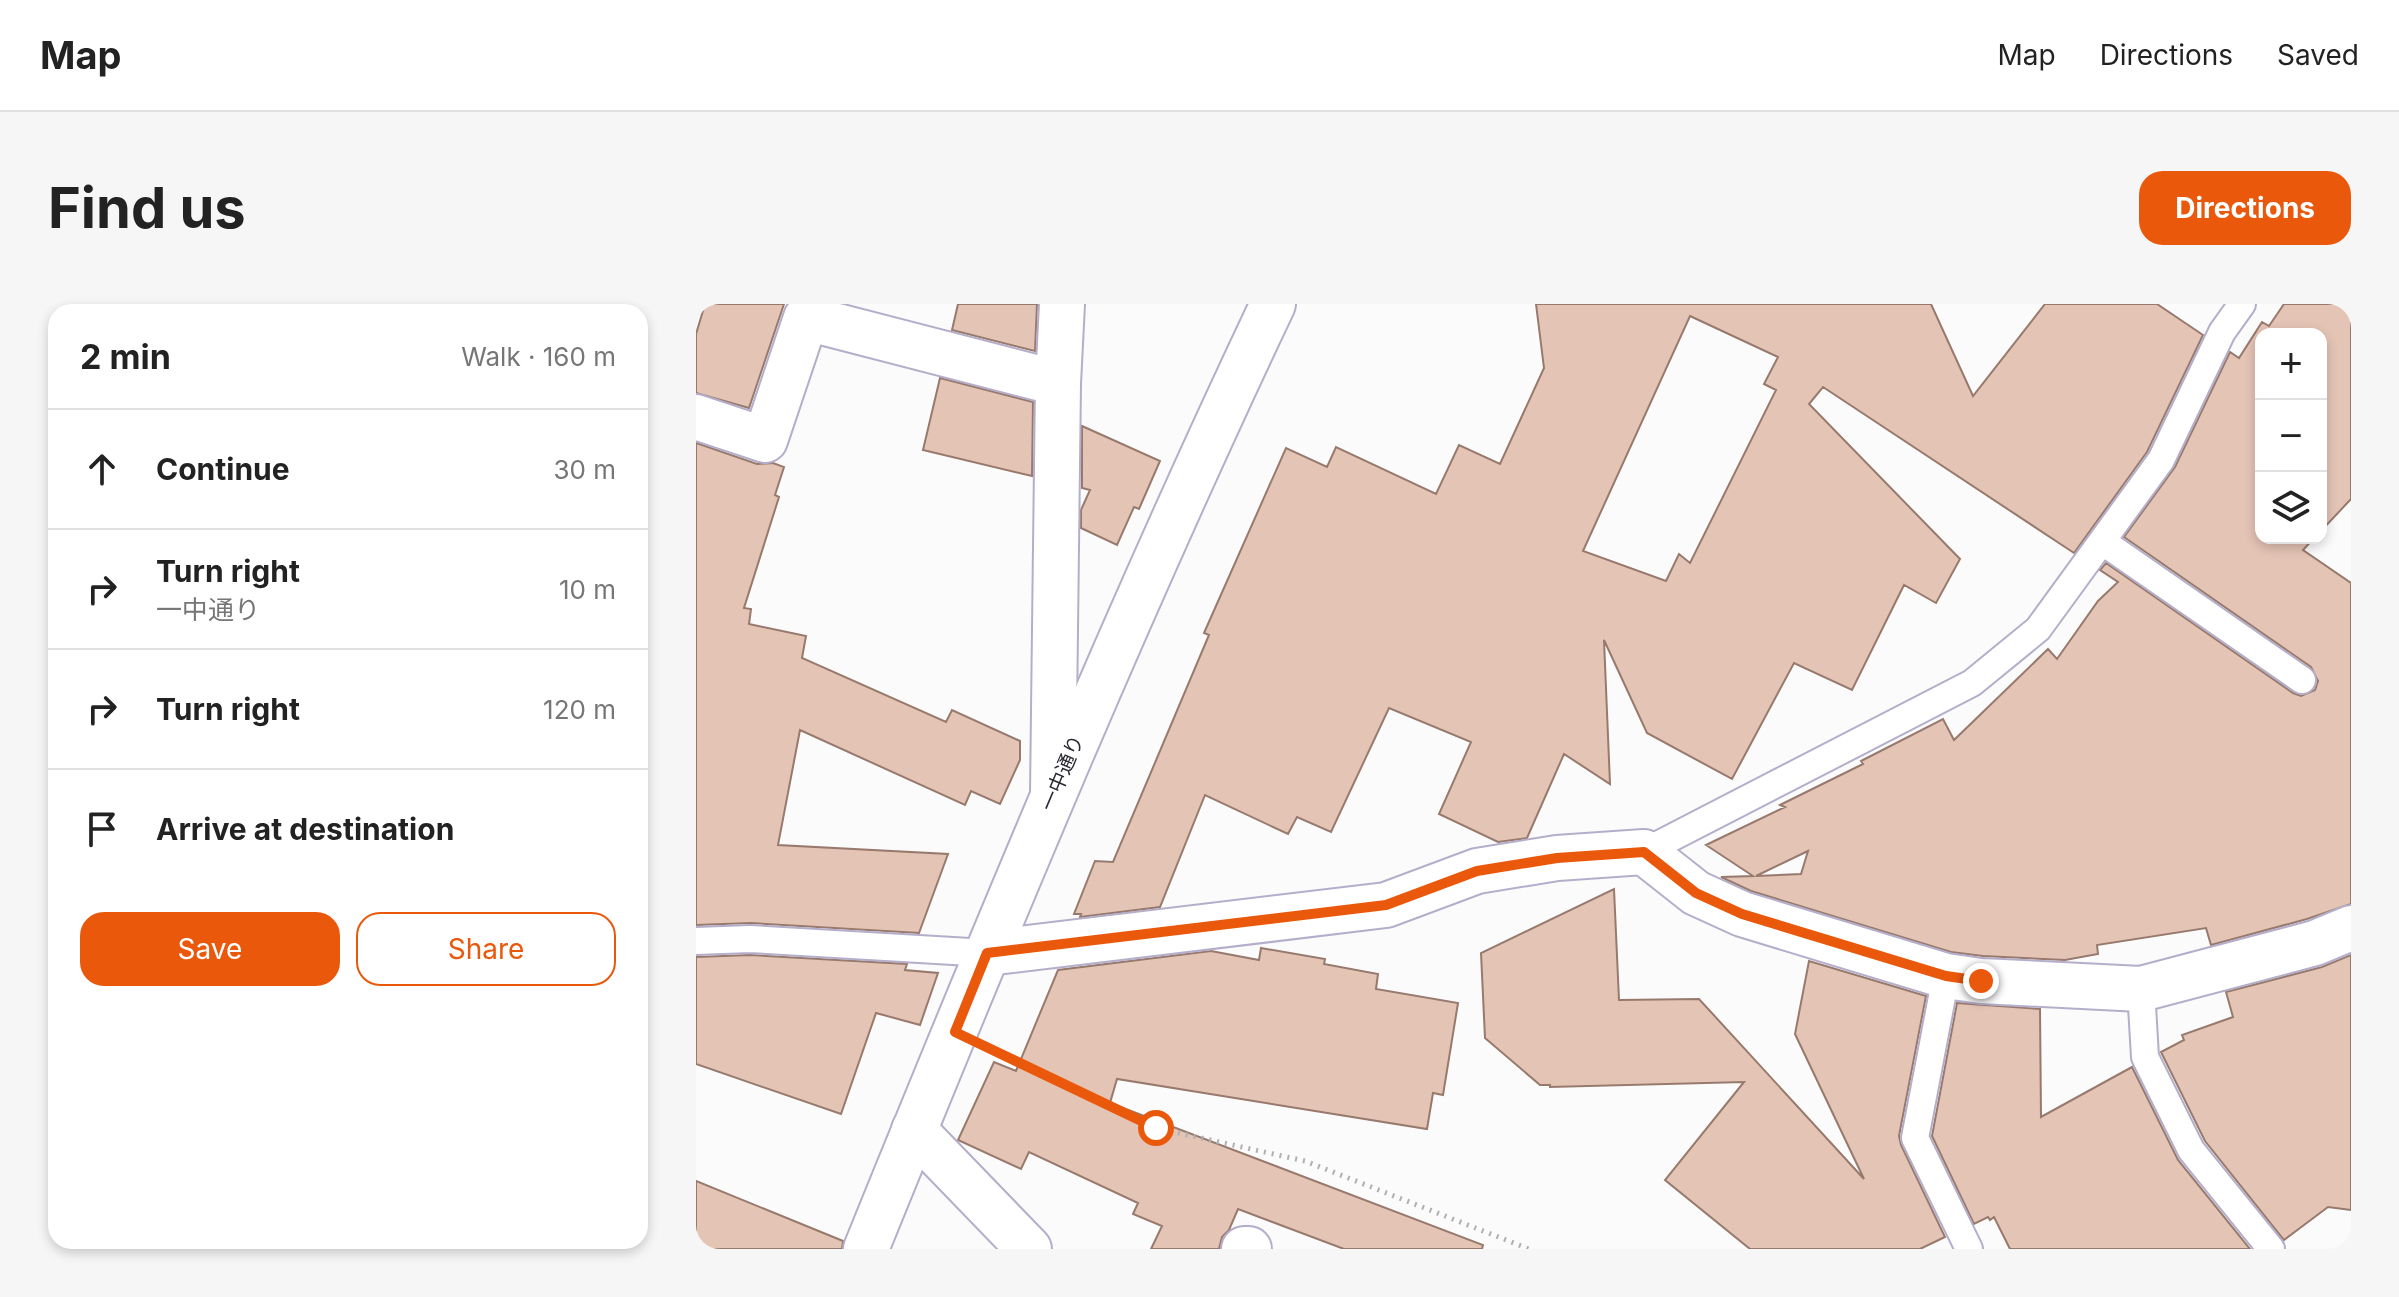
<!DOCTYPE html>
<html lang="en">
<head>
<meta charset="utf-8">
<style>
	:root { --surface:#fff; --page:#f6f6f6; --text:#222; --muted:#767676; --line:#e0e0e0; --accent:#ea580c }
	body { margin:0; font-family:Inter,"Noto Sans JP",sans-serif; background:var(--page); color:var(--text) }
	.controls { position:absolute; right:24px; top:24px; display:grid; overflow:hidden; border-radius:16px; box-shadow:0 4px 12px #0003 }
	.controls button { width:72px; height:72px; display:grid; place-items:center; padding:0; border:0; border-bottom:2px solid var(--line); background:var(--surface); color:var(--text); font:40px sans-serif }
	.stop { position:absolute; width:24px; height:24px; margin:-18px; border:6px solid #ea580c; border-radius:50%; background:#fff }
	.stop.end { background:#ea580c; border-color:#fff; box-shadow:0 2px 8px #0008 }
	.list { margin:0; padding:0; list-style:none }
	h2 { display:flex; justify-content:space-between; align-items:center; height:104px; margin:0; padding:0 32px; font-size:34px }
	h2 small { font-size:26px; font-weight:400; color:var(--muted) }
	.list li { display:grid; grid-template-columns:52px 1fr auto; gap:24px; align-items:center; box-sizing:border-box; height:120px; padding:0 32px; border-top:2px solid var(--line) }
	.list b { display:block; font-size:30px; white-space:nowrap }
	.list p { margin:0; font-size:26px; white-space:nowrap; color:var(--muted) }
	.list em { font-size:26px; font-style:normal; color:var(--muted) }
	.actions { display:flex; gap:16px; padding:24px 32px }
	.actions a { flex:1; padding:18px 0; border:2px solid var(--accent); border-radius:24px; text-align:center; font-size:28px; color:var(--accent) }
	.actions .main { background:var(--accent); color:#fff }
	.icon { flex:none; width:44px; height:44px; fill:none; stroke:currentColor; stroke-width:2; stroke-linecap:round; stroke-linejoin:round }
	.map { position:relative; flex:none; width:1655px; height:945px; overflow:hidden; border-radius:24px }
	header { display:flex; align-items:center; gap:48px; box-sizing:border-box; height:112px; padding:0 40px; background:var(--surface); border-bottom:2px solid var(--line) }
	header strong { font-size:38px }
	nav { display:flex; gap:44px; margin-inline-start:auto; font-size:28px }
	.intro { display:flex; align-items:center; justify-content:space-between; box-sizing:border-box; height:192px; padding:0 48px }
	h1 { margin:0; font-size:56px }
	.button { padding:20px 36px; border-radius:24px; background:var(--accent); color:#fff; font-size:28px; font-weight:700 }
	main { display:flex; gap:48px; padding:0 48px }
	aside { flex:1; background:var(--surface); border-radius:24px; box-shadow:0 4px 12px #0003 }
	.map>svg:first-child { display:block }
	.building { fill:#e4c4b5; stroke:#977a6d; stroke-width:2; fill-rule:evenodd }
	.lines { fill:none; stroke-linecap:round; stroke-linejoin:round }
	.service-casing { stroke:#b5aecb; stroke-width:30 }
	.minor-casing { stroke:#b5aecb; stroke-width:48 }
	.tertiary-casing { stroke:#b5aecb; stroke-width:48 }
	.path { stroke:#b0afb3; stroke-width:5; stroke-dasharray:2 6; stroke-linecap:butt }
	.service { stroke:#fff; stroke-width:26 }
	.minor { stroke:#fff; stroke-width:44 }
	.tertiary { stroke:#fff; stroke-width:44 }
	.route { stroke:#ea580c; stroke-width:10 }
	.labels { text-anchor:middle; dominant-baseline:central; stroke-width:8; stroke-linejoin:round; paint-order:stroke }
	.street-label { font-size:20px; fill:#2a2732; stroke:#fff }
</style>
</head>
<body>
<header>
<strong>Map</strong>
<nav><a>Map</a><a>Directions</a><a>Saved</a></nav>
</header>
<div class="intro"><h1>Find us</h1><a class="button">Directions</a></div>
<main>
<aside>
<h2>2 min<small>Walk · 160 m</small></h2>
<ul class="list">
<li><svg class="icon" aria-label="ahead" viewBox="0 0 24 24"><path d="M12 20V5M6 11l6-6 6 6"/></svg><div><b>Continue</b></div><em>30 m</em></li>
<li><svg class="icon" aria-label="right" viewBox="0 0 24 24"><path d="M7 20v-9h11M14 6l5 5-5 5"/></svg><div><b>Turn right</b><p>一中通り</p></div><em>10 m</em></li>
<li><svg class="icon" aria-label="right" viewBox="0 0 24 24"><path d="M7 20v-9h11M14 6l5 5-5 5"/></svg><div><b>Turn right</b></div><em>120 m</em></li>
<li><svg class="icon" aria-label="arrive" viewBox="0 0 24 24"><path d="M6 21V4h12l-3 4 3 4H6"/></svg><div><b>Arrive at destination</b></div></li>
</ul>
<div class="actions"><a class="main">Save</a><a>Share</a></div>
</aside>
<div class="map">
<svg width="1655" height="945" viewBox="0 0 1655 945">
	<rect width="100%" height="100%" fill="#fbfbfb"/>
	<!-- building -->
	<path class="building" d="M 9,0 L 88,0 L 53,104 L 0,89 L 0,30 Z
		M 262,0 L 341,0 L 339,47 L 256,26 Z
		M 840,0 L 1235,0 L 1277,92 L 1349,0 L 1461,0 L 1507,31 L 1451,148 L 1378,249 L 1127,83 L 1113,100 L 1264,255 L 1240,299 L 1208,281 L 1156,386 L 1098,359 L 1036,475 L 951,429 L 908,336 L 914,480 L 868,450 L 831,534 L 802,538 L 743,510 L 775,438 L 693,404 L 635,528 L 601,513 L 592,530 L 509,491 L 464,603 L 384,613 L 385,610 L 378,610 L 399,557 L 417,558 L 513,331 L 508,329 L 590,144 L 631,163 L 640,143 L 740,190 L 763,141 L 804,160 L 848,64 ZM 994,12 L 1082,53 L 1068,80 L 1080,86 L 994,259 L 983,250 L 970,277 L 887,247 Z
		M 1588,0 L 1655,0 L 1655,195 L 1625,227 L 1625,30 L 1565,30 L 1565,234 L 1618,234 L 1607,246 L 1655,279 L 1655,600 L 1611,615 L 1515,641 L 1510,624 L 1401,641 L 1402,650 L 1369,656 L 1287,652 L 1255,648 L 1055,587 L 1025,573 L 1057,572 L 1010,541 L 1089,503 L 1084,501 L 1167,460 L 1165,457 L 1247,415 L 1258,436 L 1352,345 L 1361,355 L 1402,297 L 1422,278 L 1404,266 L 1410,259 L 1597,389 L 1605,392 L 1619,386 L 1622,377 L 1615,363 L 1428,233 L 1479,163 L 1534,48 L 1543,54 L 1566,18 L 1573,22 ZM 1112,547 L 1105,570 L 1060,572 Z
		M 244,74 L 337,98 L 336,172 L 227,146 Z
		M 386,122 L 464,157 L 443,205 L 438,203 L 421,241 L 385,224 L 385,206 L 394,186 L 386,184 Z
		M 0,139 L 61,160 L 77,159 L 88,163 L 79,191 L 83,193 L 48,304 L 55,305 L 53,320 L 110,332 L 106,354 L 250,418 L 256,406 L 324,437 L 324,456 L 304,500 L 275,487 L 269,501 L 104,426 L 82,541 L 252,550 L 223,629 L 55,619 L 0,621 Z
		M 918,585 L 923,696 L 1003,695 L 1168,875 L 1099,730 L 1113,657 L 1230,692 L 1203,832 L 1205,841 L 1249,933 L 1224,945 L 1054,945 L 969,876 L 1048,778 L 854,783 L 854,781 L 844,781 L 789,734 L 785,649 Z
		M 565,644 L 629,655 L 628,660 L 682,670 L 680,685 L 762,699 L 747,791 L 737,789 L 731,825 L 421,775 L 414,799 L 787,941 L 786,945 L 648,945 L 542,905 L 533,926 L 526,933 L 523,945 L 455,945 L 466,922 L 437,910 L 442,899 L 333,848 L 325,865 L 262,836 L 298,758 L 320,767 L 362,666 L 515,647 L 563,656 Z
		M 54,651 L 211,660 L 209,666 L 242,669 L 224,721 L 180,709 L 145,810 L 0,760 L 0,653 Z
		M 1655,651 L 1655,906 L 1632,903 L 1588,936 L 1509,837 L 1465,748 L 1488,736 L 1486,731 L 1537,713 L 1530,688 L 1626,663 Z
		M 1261,699 L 1344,705 L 1345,813 L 1436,763 L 1482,856 L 1554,945 L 1314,945 L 1298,913 L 1294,916 L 1292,913 L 1278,920 L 1236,832 Z
		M 0,877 L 147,937 L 146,945 L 0,945 Z"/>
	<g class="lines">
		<!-- service casing -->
		<g class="service-casing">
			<path id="service" d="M 1407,238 L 1606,376
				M 948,548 L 1276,379 L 1342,325 L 1465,156 L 1526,28 L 1546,0
				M 0,637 L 54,635 L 291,649
				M 1250,672 L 1219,834 L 1273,945
				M 1445,685 L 1449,753 L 1495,846 L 1575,945"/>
		</g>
		<!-- minor casing -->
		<g class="minor-casing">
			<path id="minor" d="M 0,113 L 69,136 L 110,14 L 362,79
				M 357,490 L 362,79 L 366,0
				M 291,649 L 690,601 L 781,567 L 861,554 L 948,548 L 1000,589 L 1046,610 L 1250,672 L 1285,677 L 1445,685 L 1619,639 L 1655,624
				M 218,826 L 333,945
				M 548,945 L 553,945"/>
		</g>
		<!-- tertiary casing -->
		<g class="tertiary-casing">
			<path id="tertiary" d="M 170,945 C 299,627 430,310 577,0"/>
		</g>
		<!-- path -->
		<path class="path" d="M 307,751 L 460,824 L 609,857 L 833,945"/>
		<!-- service -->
		<use href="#service" class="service"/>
		<!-- minor -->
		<use href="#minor" class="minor"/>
		<!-- tertiary -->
		<use href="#tertiary" class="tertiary"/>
	</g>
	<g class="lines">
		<!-- route -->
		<path class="route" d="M 460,824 L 259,728 L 291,649 L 690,601 L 781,567 L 861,554 L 948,548 L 1000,589 L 1046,610 L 1250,672 L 1285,677"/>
	</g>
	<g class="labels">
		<!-- street labels -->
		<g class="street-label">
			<text transform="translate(366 469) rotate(-67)">一中通り</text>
		</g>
	</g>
</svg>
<div class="controls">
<button>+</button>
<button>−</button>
<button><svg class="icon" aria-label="layers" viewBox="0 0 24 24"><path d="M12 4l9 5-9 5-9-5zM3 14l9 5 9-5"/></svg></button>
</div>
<div class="stop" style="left:460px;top:824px"></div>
<div class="stop end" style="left:1285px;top:677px"></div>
</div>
</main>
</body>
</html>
